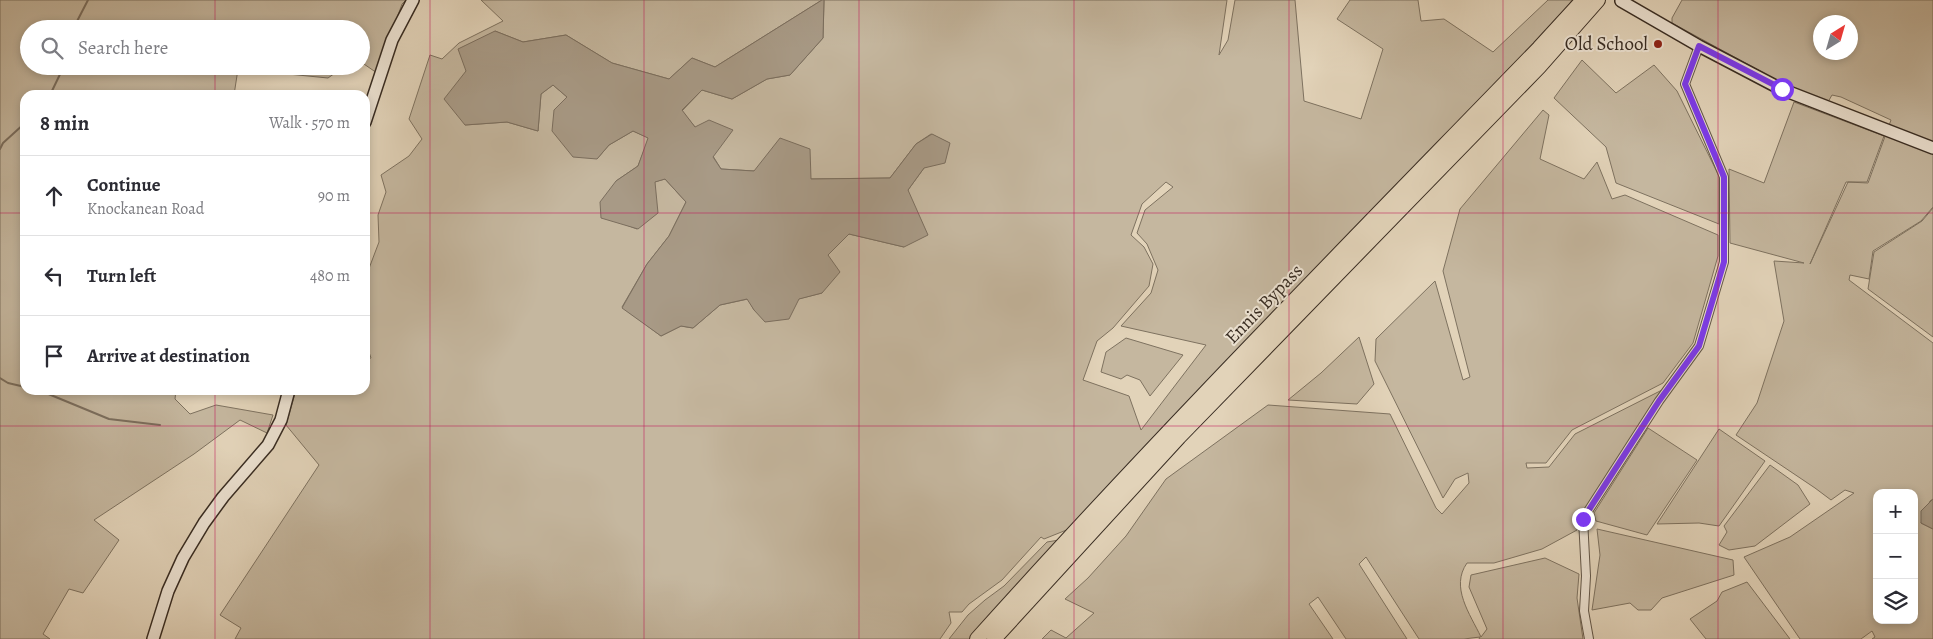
<!DOCTYPE html>
<html lang="en">
<head>
<meta charset="utf-8">
<style>
	:root { --surface:#fff; --page:#f7f7f7; --text:#2b2b33; --muted:#7c7c81; --line:#e1e1e2 }
	body { margin:0; font-family:Alegreya,serif; background:var(--page); color:var(--text) }
	.controls { position:absolute; right:15px; bottom:15px; display:grid; overflow:hidden; border-radius:10px; box-shadow:0 2px 8px #0003 }
	.controls button { width:45px; height:45px; display:grid; place-items:center; padding:0; border:0; border-bottom:1px solid var(--line); background:var(--surface); color:var(--text); font:25px sans-serif }
	.compass { position:absolute; left:1813px; top:15px; width:45px; height:45px; border-radius:50%; background:var(--surface); box-shadow:0 2px 8px #0003; rotate:37deg }
	.stop { position:absolute; width:15px; height:15px; margin:-11px; border:4px solid #7c3aed; border-radius:50%; background:#fff }
	.stop.end { background:#7c3aed; border-color:#fff; box-shadow:0 1px 5px #0008 }
	.list { margin:0; padding:0; list-style:none }
	h2 { display:flex; justify-content:space-between; align-items:center; height:65px; margin:0; padding:0 20px; font-size:21px }
	h2 small { font-size:16px; font-weight:400; color:var(--muted) }
	.list li { display:grid; grid-template-columns:32px 1fr auto; gap:15px; align-items:center; box-sizing:border-box; height:80px; padding:0 20px; border-top:1px solid var(--line) }
	.list b { display:block; font-size:19px; white-space:nowrap }
	.list p { margin:0; font-size:16px; white-space:nowrap; color:var(--muted) }
	.list em { font-size:16px; font-style:normal; color:var(--muted) }
	.icon { flex:none; width:28px; height:28px; fill:none; stroke:currentColor; stroke-width:2; stroke-linecap:round; stroke-linejoin:round }
	.map { position:relative; flex:none; width:1933px; height:639px; overflow:hidden }
	.search { position:absolute; background:var(--surface); box-shadow:0 2px 8px #0003; left:20px; top:20px; width:350px; height:55px; display:flex; align-items:center; gap:12px; box-sizing:border-box; padding:0 18px; border-radius:28px; color:var(--muted); font-size:19px }
	.panel { position:absolute; background:var(--surface); box-shadow:0 2px 8px #0003; left:20px; top:90px; width:350px; height:305px; border-radius:15px }
	.map>svg:first-child { display:block }
	.green { fill:#c5b79f; stroke:#7e7260; fill-rule:evenodd }
	.water { fill:#a89a86; stroke:#7b6e5e }
	.lines { fill:none; stroke-linecap:round; stroke-linejoin:round }
	.stream { stroke:#7b6e5e; stroke-width:2 }
	.street-casing { stroke:#625648; stroke-width:10 }
	.secondary-casing { stroke:#382c22; stroke-width:14 }
	.highway-casing { stroke:#382c22; stroke-width:16 }
	.street { stroke:#ece2d2; stroke-width:8 }
	.secondary { stroke:#ece2d2; stroke-width:11 }
	.highway { stroke:#e2d3b9; stroke-width:14 }
	.route { stroke:#7c3aed; stroke-width:6 }
	.grid { fill:none; stroke:#c2185b; stroke-width:1; stroke-opacity:0.55 }
	.poi-dot { fill:#8f2418; stroke:#ece2d2; stroke-width:2 }
	.labels { text-anchor:middle; dominant-baseline:central; stroke-width:4; stroke-linejoin:round; paint-order:stroke }
	.poi-label { font-size:19px; fill:#382c22; stroke:#ece2d2; text-anchor:end }
	.street-label { font-size:19px; fill:#382c22; stroke:#ece2d2 }
</style>
</head>
<body>
<div class="map">
<svg width="1933" height="639" viewBox="0 0 1933 639">
	<rect width="100%" height="100%" fill="#e2d3b9"/>
	<filter id="stains"><feTurbulence type="fractalNoise" baseFrequency=".004" numOctaves="4"/><feColorMatrix values="0 0 0 0 .2 0 0 0 0 .09 0 0 0 0 .02 0 0 0 .5 -.17"/></filter>
	<radialGradient id="worn" r=".72"><stop offset=".6" stop-color="#630" stop-opacity="0"/><stop offset="1" stop-color="#630" stop-opacity=".3"/></radialGradient>
	<!-- green -->
	<path class="green" d="M 0,0 L 406,0 L 402,4 L 377,73 L 361,62 L 361,29 L 29,29 L 29,66 L 345,66 L 328,78 L 238,69 L 234,95 L 25,95 L 25,390 L 176,390 L 175,399 L 190,414 L 216,405 L 273,415 L 267,433 L 240,420 L 194,454 L 94,520 L 119,540 L 83,593 L 69,589 L 43,634 L 50,639 L 0,639 Z
		M 481,0 L 822,0 L 715,67 L 692,58 L 669,79 L 612,63 L 566,35 L 523,42 L 495,31 L 466,71 L 465,125 L 507,122 L 538,131 L 541,94 L 553,85 L 567,97 L 597,159 L 609,145 L 633,131 L 649,138 L 638,166 L 616,181 L 624,224 L 637,229 L 654,182 L 665,179 L 686,202 L 669,236 L 647,264 L 622,307 L 661,336 L 681,326 L 693,328 L 720,305 L 748,299 L 754,310 L 822,293 L 828,255 L 849,234 L 904,247 L 908,190 L 924,168 L 949,143 L 931,134 L 916,144 L 890,178 L 810,179 L 754,171 L 721,169 L 695,127 L 682,111 L 702,90 L 732,99 L 767,79 L 790,75 L 823,38 L 824,0 L 1227,0 L 1219,55 L 1228,40 L 1235,0 L 1295,0 L 1304,101 L 1361,119 L 1383,49 L 1337,19 L 1350,0 L 1418,0 L 1421,21 L 1444,19 L 1493,52 L 1548,0 L 1572,0 L 1564,12 L 1069,529 L 1044,539 L 1041,537 L 1002,580 L 969,604 L 962,612 L 949,612 L 951,623 L 940,639 L 235,639 L 241,628 L 220,615 L 319,465 L 286,425 L 296,390 L 365,390 L 365,360 L 371,358 L 365,340 L 365,279 L 379,242 L 378,215 L 386,192 L 381,175 L 409,156 L 422,139 L 409,119 L 430,55 L 442,59 L 459,43 L 503,21 ZM 1166,182 L 1173,187 L 1145,210 L 1137,233 L 1147,244 L 1158,270 L 1151,293 L 1121,326 L 1206,345 L 1141,430 L 1129,396 L 1083,380 L 1097,341 L 1113,328 L 1149,286 L 1153,264 L 1144,247 L 1131,235 L 1142,204 Z
		M 1682,0 L 1933,0 L 1933,207 L 1921,221 L 1873,251 L 1869,279 L 1850,275 L 1849,280 L 1933,343 L 1933,499 L 1930,501 L 1921,523 L 1933,529 L 1933,639 L 1872,639 L 1875,637 L 1872,631 L 1861,639 L 1800,639 L 1744,557 L 1790,537 L 1854,493 L 1845,490 L 1831,500 L 1815,488 L 1736,435 L 1757,403 L 1784,321 L 1774,261 L 1804,263 L 1730,243 L 1729,169 L 1764,183 L 1794,102 L 1884,136 L 1867,182 L 1846,182 L 1810,264 L 1848,182 L 1868,183 L 1891,120 L 1841,97 L 1832,95 L 1828,102 L 1784,84 L 1672,23 L 1672,18 ZM 1820,22 L 1850,22 L 1850,52 L 1820,52 ZM 1877,493 L 1914,493 L 1914,620 L 1877,620 Z
		M 1582,60 L 1616,93 L 1654,65 L 1677,91 L 1719,176 L 1719,224 L 1616,183 L 1606,147 L 1554,98 Z
		M 1543,110 L 1549,115 L 1540,159 L 1584,179 L 1597,162 L 1612,199 L 1625,195 L 1718,235 L 1718,256 L 1693,343 L 1663,383 L 1572,430 L 1546,463 L 1526,463 L 1527,468 L 1549,467 L 1575,434 L 1664,389 L 1581,518 L 1577,530 L 1542,549 L 1494,563 L 1467,563 C 1450,587 1470,614 1481,637 L 1487,629 L 1469,587 L 1471,575 L 1545,558 L 1579,574 L 1577,598 L 1583,639 L 1479,639 L 1480,637 L 1464,639 L 1419,639 L 1366,557 L 1359,564 L 1407,639 L 1346,639 L 1318,597 L 1309,604 L 1333,639 L 1042,639 L 1051,630 L 1066,638 L 1094,613 L 1065,599 L 1088,578 L 1126,536 L 1166,479 L 1268,405 L 1390,414 L 1436,508 L 1442,514 L 1469,483 L 1468,473 L 1455,479 L 1443,498 L 1375,361 L 1376,339 L 1435,281 L 1463,380 L 1470,377 L 1443,271 L 1460,209 Z
		M 1933,208 L 1933,337 L 1868,289 L 1874,252 L 1922,221 Z
		M 1359,337 L 1374,384 L 1357,404 L 1288,400 L 1321,373 Z
		M 1126,338 L 1183,355 L 1150,396 L 1140,380 L 1127,375 L 1121,379 L 1101,372 L 1106,352 Z
		M 1648,428 L 1697,460 L 1647,535 L 1596,521 L 1594,513 Z
		M 1719,429 L 1765,461 L 1719,526 L 1699,523 L 1657,524 Z
		M 1770,465 L 1798,485 L 1810,504 L 1755,546 L 1729,550 L 1719,545 L 1727,532 L 1724,526 Z
		M 1597,529 L 1733,560 L 1734,575 L 1662,598 L 1651,610 L 1638,610 L 1630,603 L 1592,610 L 1600,555 Z
		M 1059,540 L 976,639 L 949,639 L 968,615 L 985,600 L 1004,586 L 1047,542 Z
		M 1747,582 L 1790,639 L 1706,639 L 1690,619 L 1717,601 L 1722,592 Z"/>
	<!-- water -->
	<path class="water" d="M 822,0 L 824,0 L 823,38 L 790,75 L 767,79 L 732,99 L 702,90 L 682,110 L 695,127 L 709,120 L 733,130 L 713,157 L 721,169 L 754,171 L 780,138 L 810,149 L 811,179 L 890,178 L 916,144 L 932,134 L 950,143 L 945,163 L 924,168 L 908,190 L 928,235 L 904,247 L 849,234 L 828,255 L 840,272 L 822,293 L 799,299 L 789,319 L 765,322 L 754,310 L 747,299 L 720,305 L 693,328 L 681,326 L 661,336 L 622,308 L 647,264 L 669,236 L 686,202 L 665,179 L 655,182 L 658,213 L 638,229 L 601,218 L 600,202 L 616,181 L 638,166 L 648,138 L 633,131 L 609,145 L 597,159 L 573,157 L 552,131 L 554,110 L 567,97 L 553,85 L 541,94 L 538,131 L 507,122 L 465,125 L 444,99 L 466,71 L 458,49 L 495,31 L 523,42 L 566,35 L 612,63 L 669,79 L 692,58 L 715,67 Z
		M 1933,499 L 1933,529 L 1921,523 L 1921,511 Z"/>
	<g class="lines">
		<!-- stream -->
		<path class="stream" d="M 73,29 L 88,0
			M 50,95 L 64,66
			M 0,149 L 3,143 L 25,123
			M 0,378 L 8,383 L 25,387
			M 35,390 L 46,393 L 109,419 L 160,425"/>
		<!-- street casing -->
		<g class="street-casing">
			<path id="street" d="M 1589,639 L 1584,611 L 1586,576 L 1583,519 L 1659,401 L 1699,346 L 1724,262 L 1724,177 L 1685,84 L 1699,46"/>
		</g>
		<!-- secondary casing -->
		<g class="secondary-casing">
			<path id="secondary" d="M 1621,1 L 1699,46 L 1781,89 L 1933,148
				M 365,122 L 392,40 L 413,0
				M 153,639 L 168,591 L 183,558 L 204,523 L 223,497 L 268,445 L 281,420 L 289,390"/>
		</g>
		<!-- highway casing -->
		<g class="highway-casing">
			<path id="highway" d="M 977,639 C 1159,436 1350,243 1539,48 L 1583,0
				M 994,639 L 1179,437 L 1539,67 L 1598,0"/>
		</g>
		<!-- street -->
		<use href="#street" class="street"/>
		<!-- secondary -->
		<use href="#secondary" class="secondary"/>
		<!-- highway -->
		<use href="#highway" class="highway"/>
	</g>
	<g class="lines">
		<!-- route -->
		<path class="route" d="M 1583,519 L 1659,401 L 1699,346 L 1724,262 L 1724,177 L 1685,84 L 1699,46 L 1782,89"/>
	</g>
	<!-- grid -->
	<path class="grid" d="M 215,0 L 215,29M 430,0 L 430,639M 644,0 L 644,639M 859,0 L 859,639M 1074,0 L 1074,639M 1289,0 L 1289,639M 1503,0 L 1503,639M 1718,0 L 1718,639M 215,66 L 215,95M 0,213 L 25,213M 365,213 L 1933,213M 215,390 L 215,639M 0,426 L 1933,426"/>
	<!-- markers -->
	<circle class="poi-dot" cx="1658" cy="44" r="5"/>
	<g class="labels">
		<!-- poi labels -->
		<g class="poi-label">
			<text x="1648" y="44">Old School</text>
		</g>
		<!-- street labels -->
		<g class="street-label">
			<text transform="translate(1264 304) rotate(-46)">Ennis Bypass</text>
		</g>
	</g>
	<rect width="100%" height="100%" filter="url(#stains)"/>
	<rect width="100%" height="100%" fill="url(#worn)"/>
</svg>
<div class="controls">
<button>+</button>
<button>−</button>
<button><svg class="icon" aria-label="layers" viewBox="0 0 24 24"><path d="M12 4l9 5-9 5-9-5zM3 14l9 5 9-5"/></svg></button>
</div>
<svg class="compass" viewBox="-18 -18 36 36"><path d="M0-13l5 13h-10z" fill="#e53935"/><path d="M0 13l5-13h-10z" fill="#7c7c81"/></svg>
<div class="stop" style="left:1782px;top:89px"></div>
<div class="stop end" style="left:1583px;top:519px"></div>
<div class="search"><svg class="icon" aria-label="search" viewBox="0 0 24 24"><circle cx="10" cy="10" r="6"/><path d="M15 15l6 6"/></svg>Search here</div>
<section class="panel">
<h2>8 min<small>Walk · 570 m</small></h2>
<ul class="list">
<li><svg class="icon" aria-label="ahead" viewBox="0 0 24 24"><path d="M12 20V5M6 11l6-6 6 6"/></svg><div><b>Continue</b><p>Knockanean Road</p></div><em>90 m</em></li>
<li><svg class="icon" aria-label="left" viewBox="0 0 24 24"><path d="M17 20v-9H6M10 6l-5 5 5 5"/></svg><div><b>Turn left</b></div><em>480 m</em></li>
<li><svg class="icon" aria-label="arrive" viewBox="0 0 24 24"><path d="M6 21V4h12l-3 4 3 4H6"/></svg><div><b>Arrive at destination</b></div></li>
</ul>
</section>
</div>
</body>
</html>
